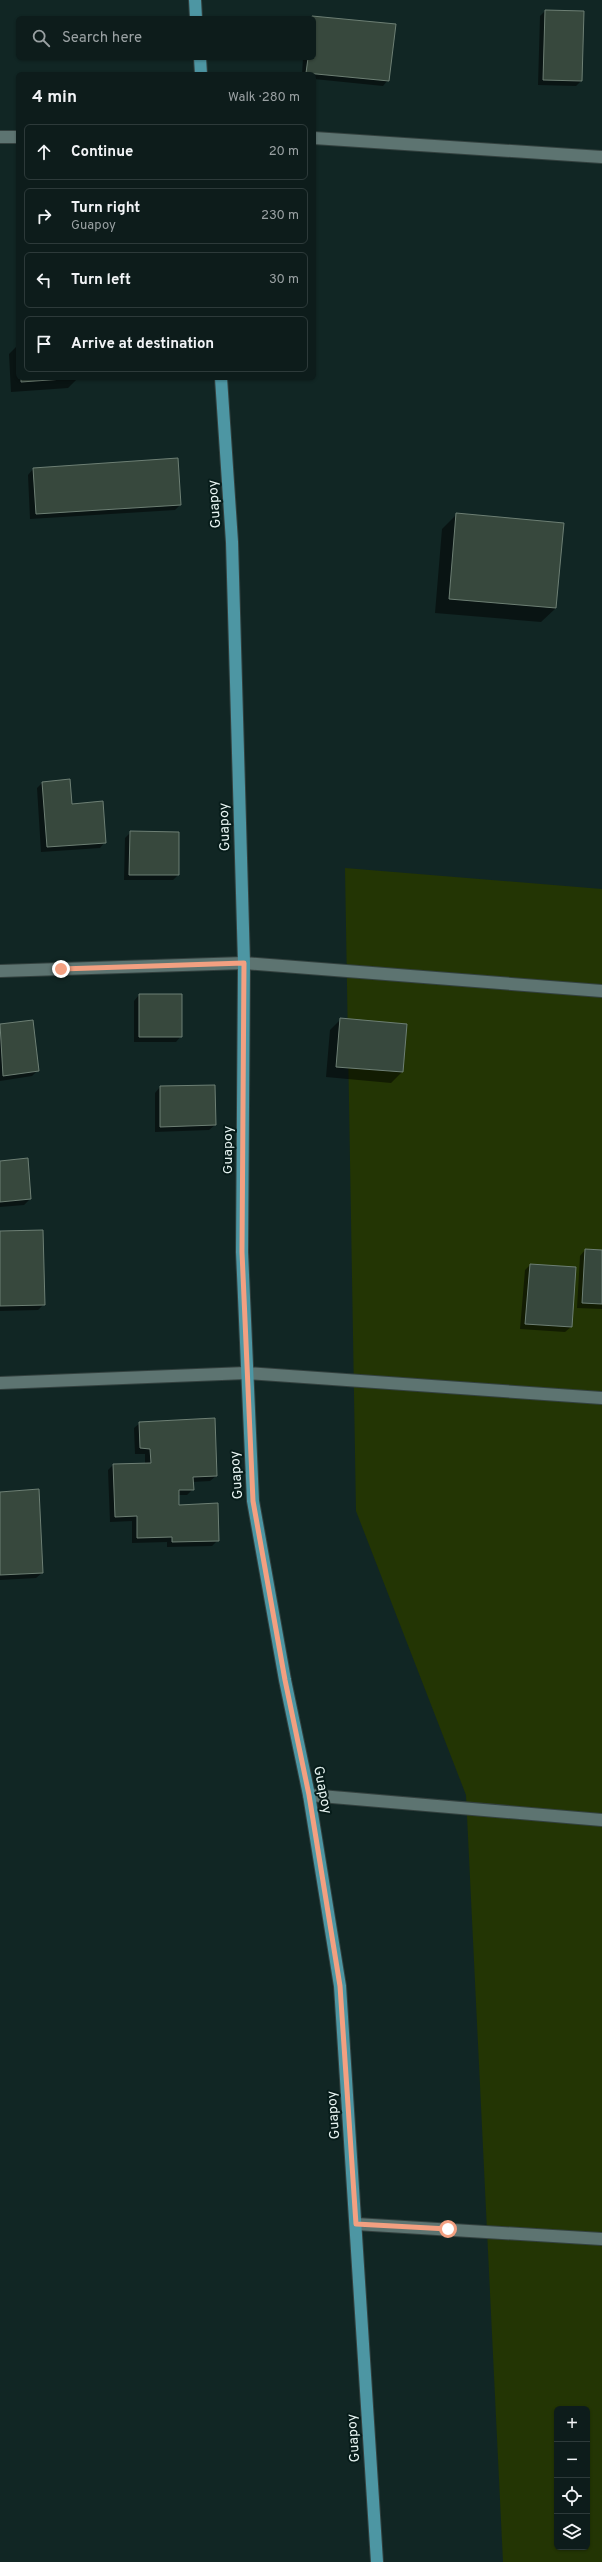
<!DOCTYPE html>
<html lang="en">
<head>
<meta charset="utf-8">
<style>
	:root { --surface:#0d1c1b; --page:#1b2928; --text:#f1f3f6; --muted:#9aa1a3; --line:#2d3a3a }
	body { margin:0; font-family:Overpass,sans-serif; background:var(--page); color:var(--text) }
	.controls { position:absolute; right:12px; bottom:12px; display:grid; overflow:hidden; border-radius:6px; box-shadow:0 1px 3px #0004 }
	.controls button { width:36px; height:36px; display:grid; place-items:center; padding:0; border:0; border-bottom:1px solid var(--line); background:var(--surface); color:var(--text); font:20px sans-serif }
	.stop { position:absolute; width:12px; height:12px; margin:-9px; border:3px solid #f3a081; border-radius:50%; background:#fff }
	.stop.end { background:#f3a081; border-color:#fff; box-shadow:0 1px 4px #0008 }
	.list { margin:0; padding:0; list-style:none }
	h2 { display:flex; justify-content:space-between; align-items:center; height:52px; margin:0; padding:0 16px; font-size:17px }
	h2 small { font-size:13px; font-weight:400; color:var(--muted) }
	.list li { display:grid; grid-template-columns:26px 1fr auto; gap:12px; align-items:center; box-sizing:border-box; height:56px; margin:0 8px 8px; padding:0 8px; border:1px solid var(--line); border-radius:6px }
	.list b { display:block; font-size:15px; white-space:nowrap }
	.list p { margin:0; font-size:13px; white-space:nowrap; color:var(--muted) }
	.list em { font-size:13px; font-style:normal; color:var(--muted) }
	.icon { flex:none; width:22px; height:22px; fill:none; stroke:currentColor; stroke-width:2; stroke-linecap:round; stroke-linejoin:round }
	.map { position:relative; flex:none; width:602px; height:2562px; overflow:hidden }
	.search { position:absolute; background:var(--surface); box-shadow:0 1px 3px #0004; left:16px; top:16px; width:300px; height:44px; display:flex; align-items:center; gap:10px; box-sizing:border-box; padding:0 14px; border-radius:6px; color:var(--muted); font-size:15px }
	.panel { position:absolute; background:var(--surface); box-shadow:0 1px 3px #0004; left:16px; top:72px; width:300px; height:308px; border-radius:6px }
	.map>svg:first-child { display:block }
	.green { fill:#233504; fill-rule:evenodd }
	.shadow { fill:#0007 }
	.building { fill:#37483d; stroke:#6d7f74 }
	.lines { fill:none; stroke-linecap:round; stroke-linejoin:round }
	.street-casing { stroke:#33413f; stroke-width:14 }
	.primary-casing { stroke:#33413f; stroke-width:14 }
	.street { stroke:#5d7471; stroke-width:12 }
	.primary { stroke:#4d96a3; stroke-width:12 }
	.route { stroke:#f3a081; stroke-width:5 }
	.labels { text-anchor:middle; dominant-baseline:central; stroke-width:4; stroke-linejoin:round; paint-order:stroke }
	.street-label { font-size:14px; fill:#e6f3f1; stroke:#071c1a }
</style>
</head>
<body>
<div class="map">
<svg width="602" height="2562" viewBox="0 0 602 2562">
	<rect width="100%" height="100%" fill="#112624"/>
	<!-- green -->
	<path class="green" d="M 345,868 L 602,889 L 602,2562 L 503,2562 L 466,1795 L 356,1511 ZM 557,2409 L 587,2409 L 587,2547 L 557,2547 Z"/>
	<!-- shadow -->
	<path class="shadow" d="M 545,11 L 581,81 L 576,86 L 538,85 L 540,16 Z
		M 313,17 L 388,80 L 383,86 L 314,79 L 314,74 L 302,74 L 303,58 L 314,58 Z
		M 18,278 L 18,316 L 16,281 Z
		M 18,345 L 18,378 L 78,378 L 68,388 L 11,392 L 9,354 Z
		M 107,378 L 135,378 L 107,380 Z
		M 33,469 L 180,505 L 175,510 L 30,519 L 28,475 Z
		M 457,514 L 556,608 L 541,622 L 435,613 L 442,529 Z
		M 42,783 L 105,842 L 100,848 L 41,852 L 37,788 Z
		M 131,832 L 178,875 L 173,880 L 124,880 L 125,838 Z
		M 139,995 L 181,1036 L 176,1042 L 134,1042 L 134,1001 Z
		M 341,1019 L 402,1072 L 391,1083 L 326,1077 L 330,1030 Z
		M 32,1021 L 38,1070 L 32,1076 L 0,1081 L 0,1025 Z
		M 160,1087 L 215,1125 L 209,1130 L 155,1132 L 155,1093 Z
		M 0,1162 L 30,1199 L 24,1205 L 0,1207 Z
		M 0,1232 L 44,1304 L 38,1310 L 0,1311 Z
		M 585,1250 L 602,1251 L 602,1309 L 577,1308 L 580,1256 Z
		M 530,1265 L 571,1327 L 565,1332 L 520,1329 L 525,1270 Z
		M 140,1423 L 216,1476 L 210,1481 L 192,1482 L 193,1489 L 187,1495 L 178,1495 L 178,1506 L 218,1540 L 212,1546 L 167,1547 L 167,1542 L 132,1543 L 132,1521 L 110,1522 L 108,1470 L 113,1465 L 145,1464 L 145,1454 L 135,1454 L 134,1428 Z
		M 0,1493 L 42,1573 L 36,1578 L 0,1580 Z"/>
	<!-- building -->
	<path class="building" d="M 545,10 L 584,11 L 582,81 L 543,80 Z
		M 312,16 L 396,24 L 389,81 L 306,73 L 308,58 L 314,58 Z
		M 21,378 L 78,378 L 21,382 Z
		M 178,458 L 181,505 L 36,514 L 33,468 Z
		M 456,513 L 564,523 L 556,608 L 449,599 Z
		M 70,779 L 72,804 L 103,801 L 106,843 L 47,847 L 42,782 Z
		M 130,831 L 179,832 L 179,875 L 129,875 Z
		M 139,994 L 182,994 L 182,1037 L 139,1037 Z
		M 340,1018 L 407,1024 L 403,1072 L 336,1067 Z
		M 33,1020 L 39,1071 L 3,1076 L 0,1024 Z
		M 215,1085 L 216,1125 L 160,1127 L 160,1086 Z
		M 28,1158 L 31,1199 L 0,1202 L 0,1161 Z
		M 43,1230 L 45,1305 L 0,1306 L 0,1231 Z
		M 585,1249 L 602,1250 L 602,1304 L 582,1303 Z
		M 530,1264 L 576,1267 L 572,1327 L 525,1324 Z
		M 215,1418 L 217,1476 L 193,1477 L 194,1490 L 179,1490 L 179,1505 L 218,1503 L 219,1541 L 172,1542 L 172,1537 L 137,1538 L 137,1516 L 115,1517 L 113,1464 L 151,1463 L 150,1449 L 140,1448 L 139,1422 Z
		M 39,1489 L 43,1573 L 0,1575 L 0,1492 Z"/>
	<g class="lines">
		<!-- street casing -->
		<g class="street-casing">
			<path id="street" d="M 0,137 L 18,137
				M 314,138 L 602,157
				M 0,971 L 244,963 L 602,991
				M 0,1383 L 246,1373 L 602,1398
				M 309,1795 L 602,1820
				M 356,2224 L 602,2239"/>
		</g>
		<!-- primary casing -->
		<g class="primary-casing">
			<path id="primary" d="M 195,0 L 196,18
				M 200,58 L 201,74
				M 221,378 L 232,542 L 244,963 L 242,1252 L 253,1501 L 285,1680 L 309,1795 L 340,1986 L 377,2562"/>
		</g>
		<!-- street -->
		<use href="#street" class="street"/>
		<!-- primary -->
		<use href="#primary" class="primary"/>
	</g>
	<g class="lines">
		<!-- route -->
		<path class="route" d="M 61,969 L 244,963 L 242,1252 L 253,1501 L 285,1680 L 309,1795 L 340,1986 L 356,2224 L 448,2229"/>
	</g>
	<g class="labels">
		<!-- street labels -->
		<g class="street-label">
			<text transform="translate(215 504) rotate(-94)">Guapoy</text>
			<text transform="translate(225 827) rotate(-92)">Guapoy</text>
			<text transform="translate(228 1150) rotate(-90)">Guapoy</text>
			<text transform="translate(237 1475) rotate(-94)">Guapoy</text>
			<text transform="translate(322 1790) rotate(79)">Guapoy</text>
			<text transform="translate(334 2115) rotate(-94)">Guapoy</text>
			<text transform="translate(354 2438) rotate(-94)">Guapoy</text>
		</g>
	</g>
</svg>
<div class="controls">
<button>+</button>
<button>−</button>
<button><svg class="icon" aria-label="locate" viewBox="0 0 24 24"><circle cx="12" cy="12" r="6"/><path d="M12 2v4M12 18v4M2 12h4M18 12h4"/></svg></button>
<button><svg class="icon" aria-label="layers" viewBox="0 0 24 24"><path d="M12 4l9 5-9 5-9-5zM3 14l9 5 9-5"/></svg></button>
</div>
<div class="stop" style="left:448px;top:2229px"></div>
<div class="stop end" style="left:61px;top:969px"></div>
<div class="search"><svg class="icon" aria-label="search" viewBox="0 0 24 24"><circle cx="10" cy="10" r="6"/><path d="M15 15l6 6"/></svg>Search here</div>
<section class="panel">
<h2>4 min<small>Walk · 280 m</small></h2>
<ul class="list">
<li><svg class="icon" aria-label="ahead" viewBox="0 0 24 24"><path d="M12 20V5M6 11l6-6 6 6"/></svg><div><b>Continue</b></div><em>20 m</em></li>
<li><svg class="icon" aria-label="right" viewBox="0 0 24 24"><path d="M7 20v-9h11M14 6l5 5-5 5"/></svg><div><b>Turn right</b><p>Guapoy</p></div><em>230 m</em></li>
<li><svg class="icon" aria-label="left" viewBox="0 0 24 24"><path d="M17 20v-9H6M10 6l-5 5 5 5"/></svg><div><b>Turn left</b></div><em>30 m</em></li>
<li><svg class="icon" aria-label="arrive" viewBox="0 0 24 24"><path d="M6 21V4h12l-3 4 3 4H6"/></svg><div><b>Arrive at destination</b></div></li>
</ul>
</section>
</div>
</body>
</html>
